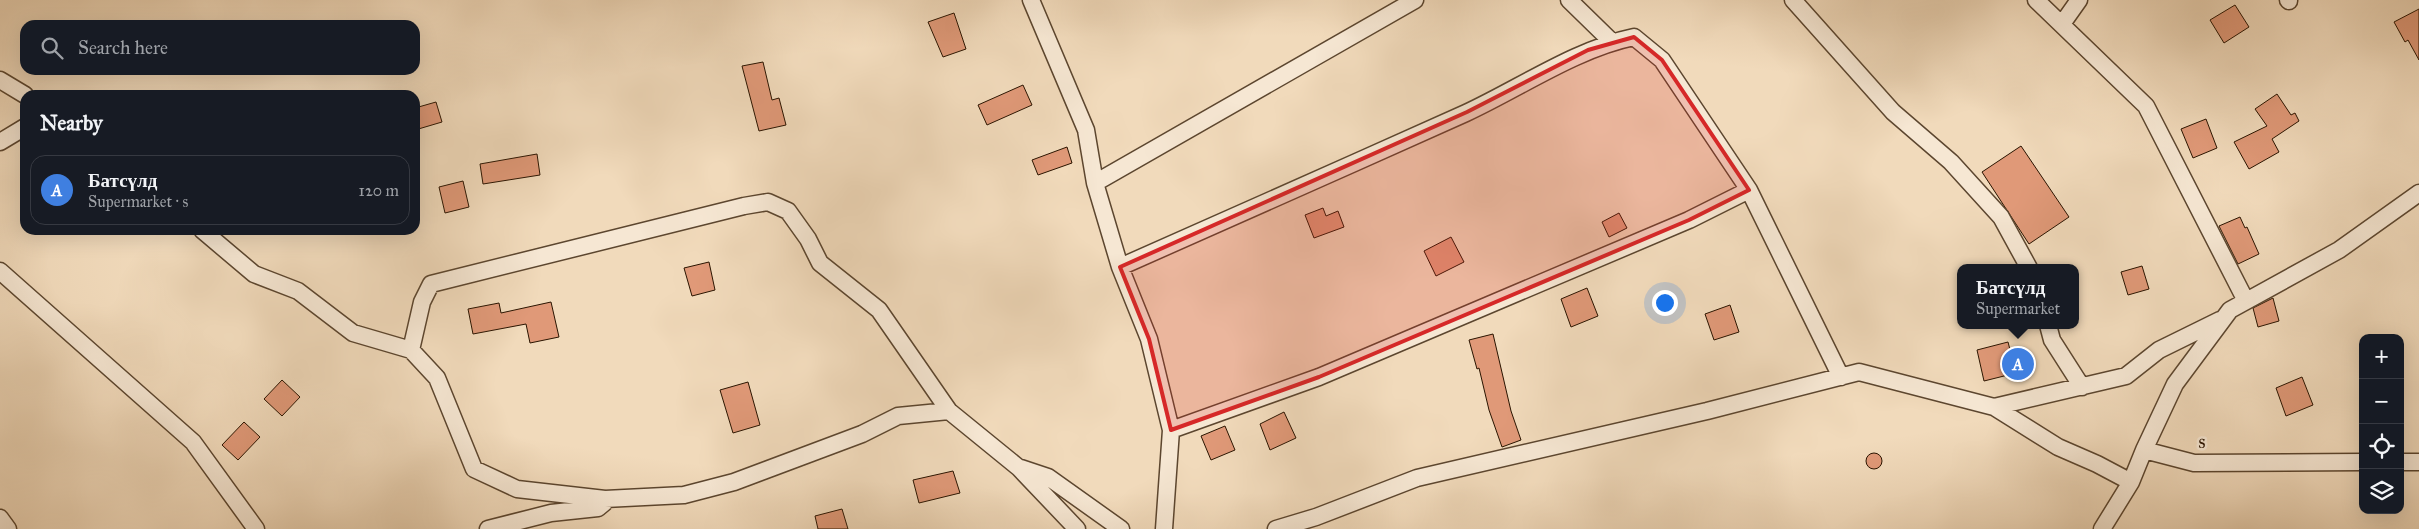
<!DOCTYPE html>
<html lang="en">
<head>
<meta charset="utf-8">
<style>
	:root { --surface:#171b24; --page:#20242c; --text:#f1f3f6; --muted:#9ea1a6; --line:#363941; --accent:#d93025 }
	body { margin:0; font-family:"IM FELL Great Primer",serif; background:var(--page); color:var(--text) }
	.controls { position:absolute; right:15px; bottom:15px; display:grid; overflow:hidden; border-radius:10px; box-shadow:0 5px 20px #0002 }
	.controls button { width:45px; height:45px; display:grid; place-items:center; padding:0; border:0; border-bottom:1px solid var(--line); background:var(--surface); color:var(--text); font:25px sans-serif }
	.you { position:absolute; left:1664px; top:302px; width:18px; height:18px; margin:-12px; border:4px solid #fff; border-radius:50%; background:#1a73e8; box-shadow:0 0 0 8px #1a73e833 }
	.badge { display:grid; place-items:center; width:32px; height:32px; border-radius:50%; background:var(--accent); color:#fff; font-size:16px; font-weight:700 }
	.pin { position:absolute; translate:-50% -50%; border:2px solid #fff; box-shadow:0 1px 5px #0006 }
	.popup { position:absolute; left:1957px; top:264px; width:122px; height:65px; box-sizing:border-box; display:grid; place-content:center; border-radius:10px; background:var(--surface); filter:drop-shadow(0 1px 4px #0005); font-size:16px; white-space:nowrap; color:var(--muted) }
	.popup b { font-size:19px; color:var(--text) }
	.popup::after { content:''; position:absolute; left:50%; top:100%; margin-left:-10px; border:10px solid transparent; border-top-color:var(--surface) }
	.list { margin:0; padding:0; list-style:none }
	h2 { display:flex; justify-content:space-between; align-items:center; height:65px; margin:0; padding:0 20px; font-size:21px }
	h2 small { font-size:16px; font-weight:400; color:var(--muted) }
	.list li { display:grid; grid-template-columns:32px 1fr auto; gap:15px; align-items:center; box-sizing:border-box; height:70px; margin:0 10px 10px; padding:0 10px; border:1px solid var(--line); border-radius:15px }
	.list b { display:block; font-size:19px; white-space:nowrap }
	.list p { margin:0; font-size:16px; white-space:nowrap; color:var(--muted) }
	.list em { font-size:16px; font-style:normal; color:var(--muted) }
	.icon { flex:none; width:28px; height:28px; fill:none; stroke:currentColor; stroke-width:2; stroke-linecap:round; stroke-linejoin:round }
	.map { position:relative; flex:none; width:2419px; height:529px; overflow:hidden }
	.search { position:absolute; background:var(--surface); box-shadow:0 5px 20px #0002; left:20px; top:20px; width:400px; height:55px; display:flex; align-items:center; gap:12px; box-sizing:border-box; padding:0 18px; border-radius:15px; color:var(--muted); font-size:19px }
	.panel { position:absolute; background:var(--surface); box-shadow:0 5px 20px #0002; left:20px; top:90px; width:400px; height:145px; border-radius:15px }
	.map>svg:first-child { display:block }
	.building { fill:#e09978; stroke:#2a1400 }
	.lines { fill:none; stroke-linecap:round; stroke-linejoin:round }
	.street-casing { stroke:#5c462f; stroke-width:19 }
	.street { stroke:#f6e7d3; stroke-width:16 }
	.marked { fill:#d62828; fill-opacity:0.2; stroke:#d62828; stroke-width:4; stroke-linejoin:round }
	.labels { text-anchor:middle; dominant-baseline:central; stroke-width:5; stroke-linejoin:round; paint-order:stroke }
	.street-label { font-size:20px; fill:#2a1400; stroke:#f6e7d3 }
</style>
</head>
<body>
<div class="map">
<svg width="2419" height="529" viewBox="0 0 2419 529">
	<rect width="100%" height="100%" fill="#f1dabb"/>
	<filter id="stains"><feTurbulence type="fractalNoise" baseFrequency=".004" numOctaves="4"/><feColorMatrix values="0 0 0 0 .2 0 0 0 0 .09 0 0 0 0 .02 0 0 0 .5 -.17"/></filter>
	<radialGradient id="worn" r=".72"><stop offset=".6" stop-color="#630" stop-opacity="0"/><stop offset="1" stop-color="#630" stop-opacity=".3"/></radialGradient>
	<!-- building -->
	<path class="building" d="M 2235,5 L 2249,27 L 2224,43 L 2210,20 Z
		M 2419,9 L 2419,60 L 2408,40 L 2405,42 L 2394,22 Z
		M 954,13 L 966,49 L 943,57 L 928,22 Z
		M 763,62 L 772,100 L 779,98 L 786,125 L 759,131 L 742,66 Z
		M 1023,85 L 1032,105 L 987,125 L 978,105 Z
		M 2277,94 L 2291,115 L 2295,113 L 2299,121 L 2272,139 L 2279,152 L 2249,169 L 2234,142 L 2267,126 L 2255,109 Z
		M 436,102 L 442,122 L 415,130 L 415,108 Z
		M 2206,119 L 2217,148 L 2193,158 L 2181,129 Z
		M 2021,146 L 2069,217 L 2029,244 L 1982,172 Z
		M 1067,147 L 1072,163 L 1038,175 L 1032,160 Z
		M 537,154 L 540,175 L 483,184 L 480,164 Z
		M 463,181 L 469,207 L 445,213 L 439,187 Z
		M 1323,208 L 1326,216 L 1338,211 L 1344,227 L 1314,238 L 1305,215 Z
		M 1619,213 L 1627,228 L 1609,237 L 1602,222 Z
		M 2240,217 L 2245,228 L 2247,227 L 2259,254 L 2238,264 L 2219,226 Z
		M 1451,237 L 1464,262 L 1436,276 L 1424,251 Z
		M 709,262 L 715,290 L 692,296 L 684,268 Z
		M 2142,266 L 2149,289 L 2128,295 L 2121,272 Z
		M 1587,288 L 1598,316 L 1571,327 L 1561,299 Z
		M 2273,298 L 2279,321 L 2258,327 L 2253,308 Z
		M 551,302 L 559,337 L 530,343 L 526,324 L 473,334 L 468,309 L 499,303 L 501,313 Z
		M 1730,305 L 1739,332 L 1714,340 L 1705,314 Z
		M 1493,334 L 1511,411 L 1521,440 L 1502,447 L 1489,410 L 1479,368 L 1477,369 L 1469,340 Z
		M 2008,342 L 2016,373 L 1984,381 L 1977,350 Z
		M 2302,377 L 2313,405 L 2286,416 L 2276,388 Z
		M 282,380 L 300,397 L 282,416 L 264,399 Z
		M 748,382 L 760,425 L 733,433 L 720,390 Z
		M 1284,412 L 1296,438 L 1270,450 L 1260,424 Z
		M 244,422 L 260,437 L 238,460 L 222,445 Z
		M 1225,426 L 1235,450 L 1211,460 L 1201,436 Z
		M1866 461a8 8 0 1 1 16 0a8 8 0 1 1-16 0Z
		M 953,471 L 960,493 L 919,503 L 913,480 Z
		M 842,509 L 848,529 L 818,529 L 815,516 Z"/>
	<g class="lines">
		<!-- street casing -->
		<g class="street-casing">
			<path id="street" d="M 1031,0 L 1086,130 L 1095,183 L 1120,267 L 1149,339 L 1171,430 L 1164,529
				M 1569,0 L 1611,41
				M 1793,0 L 1893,112 L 1951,162 L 2001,217 L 2029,268
				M 2036,0 L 2146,106 L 2246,301
				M 2288,0 L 2289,1
				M 2062,24 L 2079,0
				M 0,80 L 25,95
				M 0,142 L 25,127
				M 1095,183 L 1415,0
				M 202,230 L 254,274 L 298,291 L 353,333 L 411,350 L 437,378 L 474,469 L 517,489 L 605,499 L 684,495 L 734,482 L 862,434 L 898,416 L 949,411 L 1019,468 L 1077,529
				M 1120,267 C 1236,215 1351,165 1466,113 C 1520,88 1576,49 1634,37 L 1662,60 L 1749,190 L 1841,377
				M 0,271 L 193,442 L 256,529
				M 2048,325 L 2052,340 L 2082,387
				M 411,350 L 422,302 L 431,284 L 744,206 L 768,202 L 788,211 L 808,239 L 820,263 L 879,310 L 949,411
				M 1994,407 L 2126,376 L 2159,350 L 2220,320
				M 1171,430 L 1319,377 L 1689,220 L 1749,190
				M 2144,450 L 2194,463 L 2363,462
				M 2400,462 L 2419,462
				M 1021,468 L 1048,477 L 1121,529
				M 0,518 L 8,529
				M 488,529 L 551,513 L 598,508 L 604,503
				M 1276,529 L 1316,517 L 1417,478 L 1707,411 L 1859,372 L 1994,407 L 2058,447 L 2097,464 L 2131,482
				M 2102,529 L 2131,482 L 2144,450 L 2175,384 L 2230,310 L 2339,250 L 2419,193"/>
		</g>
		<!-- street -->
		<use href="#street" class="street"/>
	</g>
	<!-- marked area -->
	<path class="marked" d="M 1634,37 L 1662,60 L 1749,190 L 1689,220 L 1319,377 L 1171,430 L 1149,339 L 1120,267 L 1467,112 L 1588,50 Z"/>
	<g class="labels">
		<!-- street labels -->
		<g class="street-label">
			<text transform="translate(2202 441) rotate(4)">s</text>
		</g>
	</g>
	<rect width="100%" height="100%" filter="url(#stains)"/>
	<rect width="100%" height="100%" fill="url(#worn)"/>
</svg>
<div class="controls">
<button>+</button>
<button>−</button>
<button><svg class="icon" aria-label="locate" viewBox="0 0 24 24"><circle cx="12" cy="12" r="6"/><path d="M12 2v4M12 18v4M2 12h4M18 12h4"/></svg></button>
<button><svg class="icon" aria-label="layers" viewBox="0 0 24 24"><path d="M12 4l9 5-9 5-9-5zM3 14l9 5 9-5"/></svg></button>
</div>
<div class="you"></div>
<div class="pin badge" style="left:2018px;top:364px;background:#3f7fe0">A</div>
<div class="popup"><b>Батсүлд</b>Supermarket</div>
<div class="search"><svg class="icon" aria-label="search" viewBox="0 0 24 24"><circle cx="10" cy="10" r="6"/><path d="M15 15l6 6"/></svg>Search here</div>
<section class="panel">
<h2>Nearby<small></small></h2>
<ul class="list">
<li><span class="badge" style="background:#3f7fe0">A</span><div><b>Батсүлд</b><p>Supermarket · s</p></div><em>120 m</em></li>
</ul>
</section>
</div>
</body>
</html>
